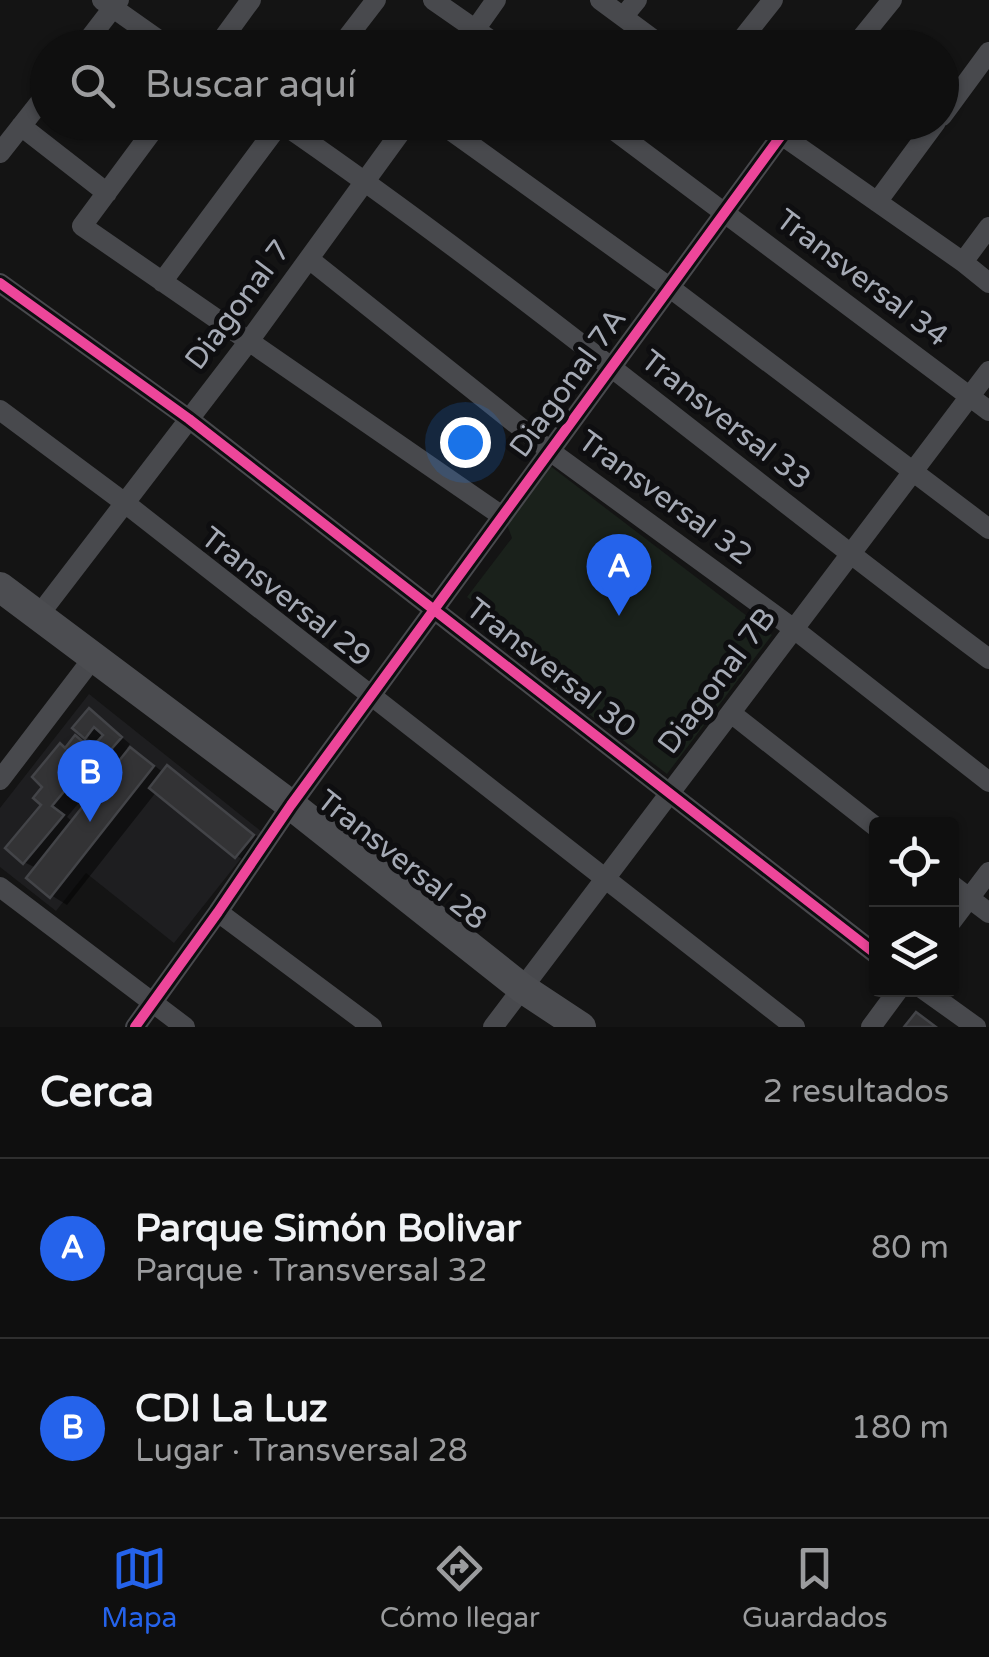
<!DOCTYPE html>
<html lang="es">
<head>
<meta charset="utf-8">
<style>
	:root { --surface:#0f0f0f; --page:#1d1d1d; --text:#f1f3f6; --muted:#9b9c9e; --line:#2f2f2f; --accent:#2563eb }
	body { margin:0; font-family:"Varela Round",sans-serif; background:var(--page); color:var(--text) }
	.controls { position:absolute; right:30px; bottom:30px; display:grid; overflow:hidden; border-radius:10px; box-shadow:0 2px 8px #0004 }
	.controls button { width:90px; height:90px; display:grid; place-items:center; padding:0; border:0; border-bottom:2px solid var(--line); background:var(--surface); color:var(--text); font:50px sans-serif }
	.you { position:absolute; left:465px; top:442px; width:35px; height:35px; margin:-25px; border:8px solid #fff; border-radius:50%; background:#1a73e8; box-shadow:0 0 0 15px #1a73e833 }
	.badge { display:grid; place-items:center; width:65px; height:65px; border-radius:50%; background:var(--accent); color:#fff; font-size:32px; font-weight:700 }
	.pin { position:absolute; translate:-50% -82px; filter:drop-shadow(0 2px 5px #0008) }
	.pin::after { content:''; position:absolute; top:52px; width:35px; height:30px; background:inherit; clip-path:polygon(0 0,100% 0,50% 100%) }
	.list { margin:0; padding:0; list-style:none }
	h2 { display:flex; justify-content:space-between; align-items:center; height:130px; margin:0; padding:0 40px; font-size:42px }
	h2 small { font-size:32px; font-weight:400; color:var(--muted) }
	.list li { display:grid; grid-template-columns:65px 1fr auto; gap:30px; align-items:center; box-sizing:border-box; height:180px; padding:0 40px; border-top:2px solid var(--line) }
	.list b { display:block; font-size:38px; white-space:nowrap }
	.list p { margin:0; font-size:32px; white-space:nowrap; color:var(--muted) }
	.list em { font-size:32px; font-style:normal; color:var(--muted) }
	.icon { flex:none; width:55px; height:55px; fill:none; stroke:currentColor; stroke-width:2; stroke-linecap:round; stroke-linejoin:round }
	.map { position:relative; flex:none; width:989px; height:1027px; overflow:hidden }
	.search { position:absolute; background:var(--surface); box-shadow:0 2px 8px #0004; left:30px; right:30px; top:30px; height:110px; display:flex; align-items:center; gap:25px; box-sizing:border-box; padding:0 35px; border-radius:55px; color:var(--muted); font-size:38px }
	.sheet { height:490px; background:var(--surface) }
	nav { display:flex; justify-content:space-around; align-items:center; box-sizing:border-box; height:140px; border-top:2px solid var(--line); background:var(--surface); font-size:28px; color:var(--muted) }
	nav a { display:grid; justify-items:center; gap:5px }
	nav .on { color:var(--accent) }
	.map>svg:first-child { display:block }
	.built { fill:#1e1e20 }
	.green { fill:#1a211b }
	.shadow { fill:#0007 }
	.building { fill:#333335; stroke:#434448; stroke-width:2.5 }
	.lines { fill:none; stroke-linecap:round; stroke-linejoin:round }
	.street { stroke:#48494d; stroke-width:20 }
	.secondary { stroke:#4c4d51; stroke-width:30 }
	.cycleway-casing { stroke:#0e0e10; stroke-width:16 }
	.cycleway { stroke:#ed469a; stroke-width:10 }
	.labels { text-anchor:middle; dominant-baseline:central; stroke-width:10; stroke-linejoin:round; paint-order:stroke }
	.street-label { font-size:30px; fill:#a5aab5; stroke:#0e0e10 }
</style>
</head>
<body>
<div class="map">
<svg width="989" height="1027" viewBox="0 0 989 1027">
	<rect width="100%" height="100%" fill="#141414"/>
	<!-- built -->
	<path class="built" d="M 89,694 L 262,832 L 174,943 L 86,873 L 56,911 L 0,867 L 0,808 Z"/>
	<!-- green -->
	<path class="green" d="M 549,465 L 772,635 L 667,774 L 546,681 L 549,661 L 467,597 L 512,538 L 506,522 Z"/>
	<!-- shadow -->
	<path class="shadow" d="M 99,718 L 130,744 L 127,748 L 146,759 L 164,773 L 168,768 L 184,777 L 269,846 L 253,865 L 237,856 L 157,791 L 67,905 L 51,895 L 36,868 L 24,862 L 66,750 L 76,739 L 92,748 L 111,764 L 67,817 L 73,822 L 122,761 L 86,737 Z"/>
	<!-- building -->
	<path class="building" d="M 89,708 L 122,737 L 106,755 L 94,745 L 103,735 L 94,727 L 85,739 L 72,728 Z
		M 75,735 L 96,753 L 52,806 L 64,815 L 23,864 L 5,848 L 41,805 L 33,798 L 42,787 L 32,777 L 60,743 L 65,748 Z
		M 130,747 L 154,766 L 50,898 L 26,878 Z
		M 167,765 L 254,835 L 235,858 L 149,788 Z
		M 916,1012 L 936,1027 L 904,1027 Z"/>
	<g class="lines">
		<!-- street -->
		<path class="street" d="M 102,0 L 170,48
			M 433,0 L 502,48
			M 600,0 L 665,48
			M 623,17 L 637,0
			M 82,48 L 119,0
			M 216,48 L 251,0
			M 339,48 L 376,0
			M 462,48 L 496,0
			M 735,48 L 773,0
			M 853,48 L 892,0
			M 942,116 L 989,52
			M 159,122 L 82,226 L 502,516
			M 280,122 C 524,290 751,482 989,659
			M 439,122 L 669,287 L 989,529
			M 603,122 L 989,411
			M 763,122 L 963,262 L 989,283
			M 21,126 L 107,193
			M 0,153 L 48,92
			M 877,202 L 936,122
			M 309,259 L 550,451 L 794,629 L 989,782
			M 963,262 L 989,227
			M 162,282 L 281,122
			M 0,283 L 189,419 L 876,954
			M 0,410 L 125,503 L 795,1027
			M 39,615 L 249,341 L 408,122
			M 731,713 L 876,827
			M 0,780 L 93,658
			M 952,885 L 989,913
			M 0,887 L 185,1027
			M 218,912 L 372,1027
			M 952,921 L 989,872
			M 923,989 L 976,1027
			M 135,1027 L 218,912 L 291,805 L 791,122
			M 493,1027 L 989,371
			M 871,1027 L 899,989"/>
		<!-- secondary -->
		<path class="secondary" d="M 0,587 L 291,805 L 522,988 L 581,1027"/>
		<!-- cycleway casing -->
		<g class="cycleway-casing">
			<path id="cycleway" d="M 0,283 L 189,419 L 876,954
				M 135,1027 L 218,912 L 291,805 L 791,122"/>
		</g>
		<!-- cycleway -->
		<use href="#cycleway" class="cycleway"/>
	</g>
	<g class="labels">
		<!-- street labels -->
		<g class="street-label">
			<text transform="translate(862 278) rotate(37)">Transversal 34</text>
			<text transform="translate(238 305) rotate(-53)">Diagonal 7</text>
			<text transform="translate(568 383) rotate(-54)">Diagonal 7A</text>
			<text transform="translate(726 420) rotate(38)">Transversal 33</text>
			<text transform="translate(665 498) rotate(36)">Transversal 32</text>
			<text transform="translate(286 597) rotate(38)">Transversal 29</text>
			<text transform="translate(551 668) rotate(38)">Transversal 30</text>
			<text transform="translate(717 681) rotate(-53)">Diagonal 7B</text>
			<text transform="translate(402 860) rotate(38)">Transversal 28</text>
		</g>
	</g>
</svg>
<div class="controls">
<button><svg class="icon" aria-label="locate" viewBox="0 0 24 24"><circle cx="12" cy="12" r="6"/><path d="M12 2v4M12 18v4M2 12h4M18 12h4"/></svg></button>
<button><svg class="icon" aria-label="layers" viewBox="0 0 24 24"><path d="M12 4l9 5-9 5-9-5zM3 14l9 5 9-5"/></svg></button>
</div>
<div class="you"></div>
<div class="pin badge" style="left:619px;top:616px">A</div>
<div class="pin badge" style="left:90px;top:822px">B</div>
<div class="search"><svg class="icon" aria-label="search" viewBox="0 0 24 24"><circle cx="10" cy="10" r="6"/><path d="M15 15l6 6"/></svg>Buscar aquí</div>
</div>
<section class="sheet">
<h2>Cerca<small>2 resultados</small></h2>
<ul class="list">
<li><span class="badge">A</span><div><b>Parque Simón Bolivar</b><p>Parque · Transversal 32</p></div><em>80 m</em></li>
<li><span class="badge">B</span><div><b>CDI La Luz</b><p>Lugar · Transversal 28</p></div><em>180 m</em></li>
</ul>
</section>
<nav>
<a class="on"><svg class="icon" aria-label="map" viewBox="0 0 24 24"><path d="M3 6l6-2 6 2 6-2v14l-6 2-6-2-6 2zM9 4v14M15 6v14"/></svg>Mapa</a>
<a><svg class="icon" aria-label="directions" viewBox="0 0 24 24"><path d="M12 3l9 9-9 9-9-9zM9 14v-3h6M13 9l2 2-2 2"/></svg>Cómo llegar</a>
<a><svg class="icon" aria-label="saved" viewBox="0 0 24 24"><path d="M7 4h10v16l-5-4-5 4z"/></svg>Guardados</a>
</nav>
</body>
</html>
